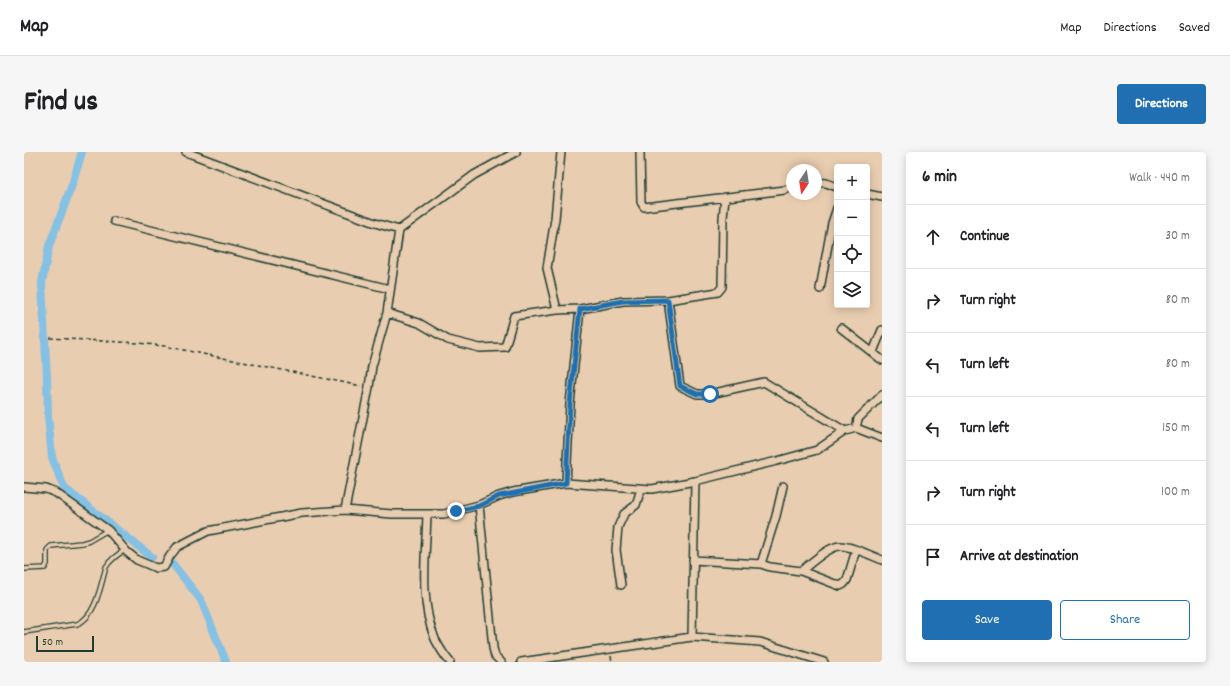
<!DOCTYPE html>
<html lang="en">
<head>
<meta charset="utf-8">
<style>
	:root { --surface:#fff; --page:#f6f6f6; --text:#202124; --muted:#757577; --line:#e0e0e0; --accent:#1f6fb2 }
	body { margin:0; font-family:Dekko,sans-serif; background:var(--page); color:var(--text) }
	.controls { position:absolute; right:12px; top:12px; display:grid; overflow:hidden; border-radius:4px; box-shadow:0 2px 10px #0003 }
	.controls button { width:36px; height:36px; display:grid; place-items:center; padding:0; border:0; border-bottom:1px solid var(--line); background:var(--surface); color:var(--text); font:20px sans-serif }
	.compass { position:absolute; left:762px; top:12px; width:36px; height:36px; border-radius:50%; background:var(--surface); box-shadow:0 2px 10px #0003; rotate:192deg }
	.scale { position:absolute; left:12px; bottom:10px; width:58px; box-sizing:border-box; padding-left:4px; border:2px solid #1f3d34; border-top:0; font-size:11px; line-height:14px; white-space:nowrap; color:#1f3d34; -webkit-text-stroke:3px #e9cdb0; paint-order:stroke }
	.stop { position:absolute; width:12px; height:12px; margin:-9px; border:3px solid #1f6fb2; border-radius:50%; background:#fff }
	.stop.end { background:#1f6fb2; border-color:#fff; box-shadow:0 1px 4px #0008 }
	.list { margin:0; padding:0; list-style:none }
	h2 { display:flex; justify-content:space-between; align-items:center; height:52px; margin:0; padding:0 16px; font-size:17px }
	h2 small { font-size:13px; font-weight:400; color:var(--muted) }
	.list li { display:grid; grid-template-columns:26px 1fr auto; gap:12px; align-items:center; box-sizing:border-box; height:64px; padding:0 16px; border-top:1px solid var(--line) }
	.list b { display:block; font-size:15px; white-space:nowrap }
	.list em { font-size:13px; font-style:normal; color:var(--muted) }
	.actions { display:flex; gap:8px; padding:12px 16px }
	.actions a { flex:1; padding:9px 0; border:1px solid var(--accent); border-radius:4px; text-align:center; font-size:14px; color:var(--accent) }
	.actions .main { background:var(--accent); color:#fff }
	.icon { flex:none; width:22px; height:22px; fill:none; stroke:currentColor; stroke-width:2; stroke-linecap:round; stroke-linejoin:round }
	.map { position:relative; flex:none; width:858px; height:510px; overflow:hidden; border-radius:4px }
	header { display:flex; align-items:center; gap:24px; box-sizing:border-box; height:56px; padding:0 20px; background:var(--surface); border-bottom:1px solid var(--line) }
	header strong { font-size:19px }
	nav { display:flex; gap:22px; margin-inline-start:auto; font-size:14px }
	.intro { display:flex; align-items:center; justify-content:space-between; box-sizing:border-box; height:96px; padding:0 24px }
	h1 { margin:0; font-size:28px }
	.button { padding:10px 18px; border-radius:4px; background:var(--accent); color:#fff; font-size:14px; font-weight:700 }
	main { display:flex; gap:24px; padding:0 24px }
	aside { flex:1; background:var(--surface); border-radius:4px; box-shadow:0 2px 10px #0003 }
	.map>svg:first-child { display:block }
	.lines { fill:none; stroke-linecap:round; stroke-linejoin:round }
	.canal { stroke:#85c0e5; stroke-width:8 }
	.service-casing { stroke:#1f3d34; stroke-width:6 }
	.minor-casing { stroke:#1f3d34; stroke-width:10 }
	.path { stroke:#1f3d34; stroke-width:1.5; stroke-dasharray:4 3; stroke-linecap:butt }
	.service { stroke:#e9cdb0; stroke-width:3.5 }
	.minor { stroke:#e9cdb0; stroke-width:7 }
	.route { stroke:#1f6fb2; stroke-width:5 }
</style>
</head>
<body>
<header>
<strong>Map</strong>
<nav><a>Map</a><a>Directions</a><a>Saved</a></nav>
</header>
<div class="intro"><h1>Find us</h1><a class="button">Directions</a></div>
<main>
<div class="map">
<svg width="858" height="510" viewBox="0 0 858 510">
	<rect width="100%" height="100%" fill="#e9cdb0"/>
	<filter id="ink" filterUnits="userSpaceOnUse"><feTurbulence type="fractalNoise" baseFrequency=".025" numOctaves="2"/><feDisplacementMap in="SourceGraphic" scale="8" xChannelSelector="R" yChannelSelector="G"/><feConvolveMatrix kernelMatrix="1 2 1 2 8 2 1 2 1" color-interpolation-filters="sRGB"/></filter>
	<g filter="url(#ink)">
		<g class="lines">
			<!-- canal -->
			<path class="canal" d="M 58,0 L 48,33 L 25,94 L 18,131 L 23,226 L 24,264 L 28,305 L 40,336 L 128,405
				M 148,411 L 177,448 L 202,510"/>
			<!-- service casing -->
			<g class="service-casing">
				<path id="service" d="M 0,417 L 21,416 L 23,412 L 23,398 L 27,394 L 58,391 L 65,389 L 84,378
					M 0,480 L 53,472 C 72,465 77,432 82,415 C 87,407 93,403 101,398"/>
			</g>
			<!-- minor casing -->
			<g class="minor-casing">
				<path id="minor" d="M 162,0 L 351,71 L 375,78
					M 616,0 L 617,50 L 620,55 L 761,38 L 768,35
					M 792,30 L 802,31 L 813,35
					M 843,42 L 858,45
					M 90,69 L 366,137
					M 796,137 L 808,71 L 813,56
					M 644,148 L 656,234 L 673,242 L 686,242 L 740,230 L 821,279
					M 533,158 L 523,116 L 531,67 L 537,0
					M 363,161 L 395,171 L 424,188 L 456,196 L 481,195 L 490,164 L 533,158 L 556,157 L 599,149 L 644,148 L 694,140 L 698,135 L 699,66 L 701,45
					M 817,176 L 858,208
					M 849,200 L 858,178
					M 832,276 L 834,267 L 858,243
					M 542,331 L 546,252 L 556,157
					M 759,334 L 752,364 L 737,412 L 746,415 L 777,419 C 786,412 805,394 816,394 C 826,393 848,404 858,408
					M 0,335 L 22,337 L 32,341 L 84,378 L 103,400 L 113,408 L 132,416 L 140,415 L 146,404 L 153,395 L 184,379 L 278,361 L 321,358 L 368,362 L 420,362 L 455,353 L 475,344 L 489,340 L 542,331 L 628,337 L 671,329 L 753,309 L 793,298 L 821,279 L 832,276 L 858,286
					M 455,353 L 469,496 L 471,504 L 477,510
					M 321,358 L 345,235 L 348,214 L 363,161 L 375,78 L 450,23 L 492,0
					M 403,362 C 402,403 395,448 411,487 C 415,495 420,503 426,510
					M 669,408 L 737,412
					M 777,419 L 816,434 L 820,432 L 823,428 L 832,398
					M 597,433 L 592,398 L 594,375 L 600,362 L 612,353 L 617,337
					M 668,485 L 671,329
					M 497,510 L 668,485 L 736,490 L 800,510"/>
			</g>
			<!-- path -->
			<path class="path" d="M 26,186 L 114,191 L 140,194 L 337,234
				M 587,504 L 588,510"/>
			<!-- service -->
			<use href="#service" class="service"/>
			<!-- minor -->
			<use href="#minor" class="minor"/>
		</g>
	</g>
	<g class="lines" filter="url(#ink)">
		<!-- route -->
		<path class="route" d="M 432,359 L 455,354 L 475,344 L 542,331 L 546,252 L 556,157 L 599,149 L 644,148 L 656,234 L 673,242 L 686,242"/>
	</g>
</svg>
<div class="controls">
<button>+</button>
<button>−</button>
<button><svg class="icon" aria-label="locate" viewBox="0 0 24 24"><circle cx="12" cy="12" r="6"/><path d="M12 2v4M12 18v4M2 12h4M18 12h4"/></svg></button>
<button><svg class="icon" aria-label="layers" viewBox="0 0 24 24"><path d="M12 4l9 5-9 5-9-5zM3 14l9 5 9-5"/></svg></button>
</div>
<svg class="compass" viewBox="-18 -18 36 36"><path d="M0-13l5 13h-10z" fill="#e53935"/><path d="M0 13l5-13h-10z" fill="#757577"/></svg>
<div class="scale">50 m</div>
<div class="stop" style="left:686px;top:242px"></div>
<div class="stop end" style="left:432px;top:359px"></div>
</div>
<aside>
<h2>6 min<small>Walk · 440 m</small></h2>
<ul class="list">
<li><svg class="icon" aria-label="ahead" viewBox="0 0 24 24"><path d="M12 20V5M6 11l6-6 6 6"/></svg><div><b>Continue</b></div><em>30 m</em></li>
<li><svg class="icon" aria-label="right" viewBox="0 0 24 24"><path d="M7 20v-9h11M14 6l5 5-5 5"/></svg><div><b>Turn right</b></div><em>80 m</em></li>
<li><svg class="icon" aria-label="left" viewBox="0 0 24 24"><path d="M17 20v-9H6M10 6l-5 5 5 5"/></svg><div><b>Turn left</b></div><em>80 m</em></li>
<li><svg class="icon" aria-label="left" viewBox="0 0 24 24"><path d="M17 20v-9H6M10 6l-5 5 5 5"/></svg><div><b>Turn left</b></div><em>150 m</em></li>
<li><svg class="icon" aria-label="right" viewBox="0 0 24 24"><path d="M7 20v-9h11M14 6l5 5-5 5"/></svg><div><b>Turn right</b></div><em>100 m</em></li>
<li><svg class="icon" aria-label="arrive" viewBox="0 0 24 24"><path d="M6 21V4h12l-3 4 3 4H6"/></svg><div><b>Arrive at destination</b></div></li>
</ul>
<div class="actions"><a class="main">Save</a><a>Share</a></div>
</aside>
</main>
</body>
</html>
